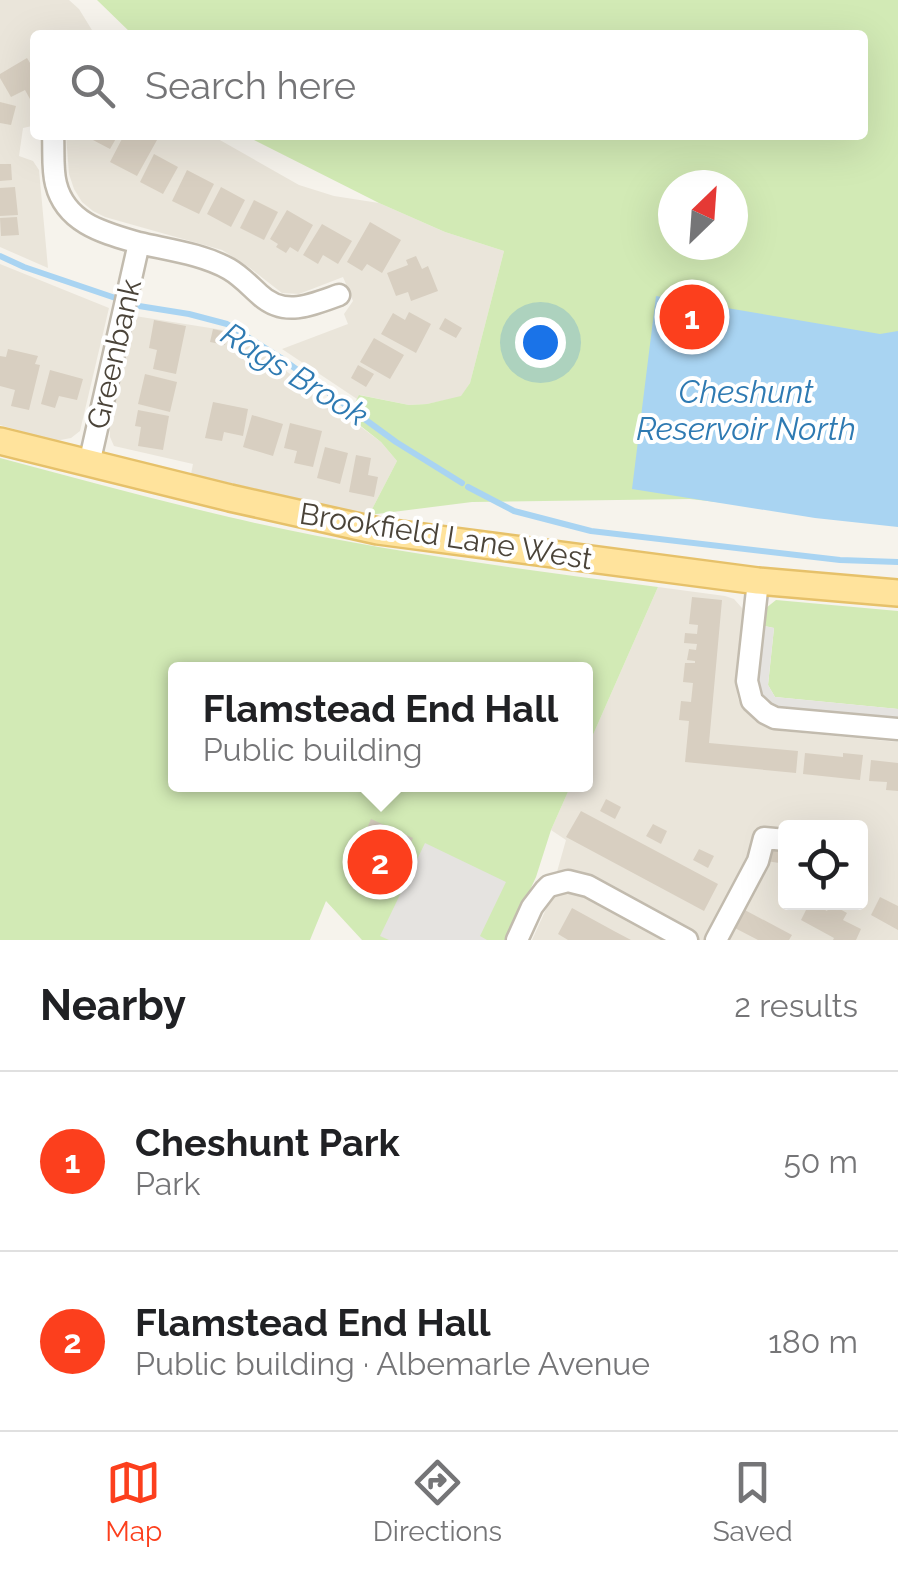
<!DOCTYPE html>
<html lang="en">
<head>
<meta charset="utf-8">
<style>
	:root { --surface:#fff; --page:#f2f2f2; --text:#202124; --muted:#757577; --line:#e0e0e0; --accent:#fc3f1d }
	body { margin:0; font-family:Raleway,sans-serif; background:var(--page); color:var(--text) }
	.controls { position:absolute; right:30px; bottom:30px; display:grid; overflow:hidden; border-radius:10px; box-shadow:0 10px 40px #0002 }
	.controls button { width:90px; height:90px; display:grid; place-items:center; padding:0; border:0; border-bottom:2px solid var(--line); background:var(--surface); color:var(--text); font:50px sans-serif }
	.compass { position:absolute; left:658px; top:170px; width:90px; height:90px; border-radius:50%; background:var(--surface); box-shadow:0 10px 40px #0002; rotate:25deg }
	.you { position:absolute; left:540px; top:342px; width:35px; height:35px; margin:-25px; border:8px solid #fff; border-radius:50%; background:#1a73e8; box-shadow:0 0 0 15px #1a73e833 }
	.badge { display:grid; place-items:center; width:65px; height:65px; border-radius:50%; background:var(--accent); color:#fff; font-size:32px; font-weight:700 }
	.pin { position:absolute; translate:-50% -50%; border:5px solid #fff; box-shadow:0 2px 10px #0006 }
	.popup { position:absolute; left:168px; top:662px; width:425px; height:130px; box-sizing:border-box; display:grid; place-content:center; border-radius:10px; background:var(--surface); filter:drop-shadow(0 2px 8px #0005); font-size:32px; white-space:nowrap; color:var(--muted) }
	.popup b { font-size:38px; color:var(--text) }
	.popup::after { content:''; position:absolute; left:50%; top:100%; margin-left:-20px; border:20px solid transparent; border-top-color:var(--surface) }
	.list { margin:0; padding:0; list-style:none }
	h2 { display:flex; justify-content:space-between; align-items:center; height:130px; margin:0; padding:0 40px; font-size:42px }
	h2 small { font-size:32px; font-weight:400; color:var(--muted) }
	.list li { display:grid; grid-template-columns:65px 1fr auto; gap:30px; align-items:center; box-sizing:border-box; height:180px; padding:0 40px; border-top:2px solid var(--line) }
	.list b { display:block; font-size:38px; white-space:nowrap }
	.list p { margin:0; font-size:32px; white-space:nowrap; color:var(--muted) }
	.list em { font-size:32px; font-style:normal; color:var(--muted) }
	.icon { flex:none; width:55px; height:55px; fill:none; stroke:currentColor; stroke-width:2; stroke-linecap:round; stroke-linejoin:round }
	.map { position:relative; flex:none; width:898px; height:940px; overflow:hidden }
	.search { position:absolute; background:var(--surface); box-shadow:0 10px 40px #0002; left:30px; right:30px; top:30px; height:110px; display:flex; align-items:center; gap:25px; box-sizing:border-box; padding:0 35px; border-radius:10px; color:var(--muted); font-size:38px }
	.sheet { height:490px; background:var(--surface) }
	nav { display:flex; justify-content:space-around; align-items:center; box-sizing:border-box; height:140px; border-top:2px solid var(--line); background:var(--surface); font-size:28px; color:var(--muted) }
	nav a { display:grid; justify-items:center; gap:5px }
	nav .on { color:var(--accent) }
	.map>svg:first-child { display:block }
	.residential { fill:#eae5da; fill-rule:evenodd }
	.green { fill:#d2eab5; fill-rule:evenodd }
	.parking { fill:#e5e3e0 }
	.water { fill:#a9d4f2 }
	.lines { fill:none; stroke-linecap:round; stroke-linejoin:round }
	.stream { stroke:#a9d4f2; stroke-width:6 }
	.building { fill:#d8cfc1 }
	.minor-casing { stroke:#c2bbae; stroke-width:25 }
	.major-casing { stroke:#e6c16a; stroke-width:30 }
	.minor { stroke:#fff; stroke-width:20 }
	.major { stroke:#ffe39c; stroke-width:25 }
	.labels { text-anchor:middle; dominant-baseline:central; stroke-width:8; stroke-linejoin:round; paint-order:stroke }
	.street-label { font-size:30px; fill:#4b4439; stroke:#fff }
	.water-label { font-size:32px; font-style:italic; fill:#2e7ab2; stroke:#fff }
</style>
</head>
<body>
<div class="map">
<svg width="898" height="940" viewBox="0 0 898 940">
	<rect width="100%" height="100%" fill="#f6f3ec"/>
	<!-- residential -->
	<path class="residential" d="M 0,0 L 69,0 L 79,9 L 95,35 L 35,35 L 35,119 L 32,126 L 23,128 L 19,156 L 33,161 L 39,170 L 48,268 L 0,247 Z
		M 66,135 L 211,135 L 299,185 L 334,196 L 379,203 L 445,232 L 504,251 L 470,383 L 461,397 L 427,404 L 409,405 L 360,395 L 357,399 L 282,349 L 348,324 L 344,314 L 353,301 L 343,277 L 299,294 L 282,293 L 250,268 L 222,250 L 105,217 L 93,211 L 82,202 L 74,189 L 69,174 Z
		M 0,264 L 109,308 L 80,431 L 71,438 L 55,441 L 0,425 Z
		M 135,316 L 229,331 L 254,347 L 381,442 L 397,461 L 369,515 L 191,474 L 193,464 L 114,446 L 110,437 L 110,428 Z
		M 658,587 L 725,596 L 734,599 L 742,608 L 744,615 L 736,685 L 738,699 L 743,709 L 755,721 L 781,731 L 898,742 L 898,940 L 532,940 L 547,907 L 566,840 L 551,830 L 571,785 L 585,784 L 585,753 ZM 786,828 L 860,828 L 860,902 L 786,902 Z"/>
	<!-- green -->
	<path class="green" d="M 97,0 L 898,0 L 898,523 L 690,499 L 472,502 L 369,515 L 397,461 L 381,442 L 348,416 L 359,395 L 409,405 L 427,404 L 461,396 L 470,383 L 504,251 L 445,232 L 379,203 L 244,135 L 863,135 L 863,35 L 133,35 ZM 673,185 L 733,185 L 733,245 L 673,245 Z
		M 0,458 C 76,478 152,499 229,517 C 370,550 514,568 658,587 L 585,753 L 585,670 L 175,670 L 175,784 L 571,785 L 551,830 L 536,877 L 507,940 L 362,940 L 326,901 L 310,940 L 0,940 Z
		M 776,600 L 898,611 L 898,709 L 775,697 L 768,685 L 774,628 L 760,625 L 766,608 Z"/>
	<!-- parking -->
	<path class="parking" d="M 760,625 L 774,628 L 768,685 L 775,697 L 898,709 L 898,724 L 772,712 L 754,692 Z
		M 425,843 L 506,882 L 480,936 L 487,940 L 389,940 L 380,936 Z"/>
	<!-- water -->
	<path class="water" d="M 656,296 L 880,334 L 898,331 L 898,527 L 815,518 L 632,489 Z"/>
	<g class="lines">
		<!-- stream -->
		<path class="stream" d="M 0,256 L 24,267 L 139,306 L 189,314 L 227,324 L 281,358 L 396,442 L 462,483
			M 468,487 L 514,511 L 591,531 L 840,560 L 898,562"/>
	</g>
	<!-- building -->
	<path class="building" d="M 27,58 L 35,71 L 35,96 L 30,99 L 25,90 L 11,97 L 0,78 L 0,74 Z
		M 0,102 L 16,106 L 11,125 L 0,123 Z
		M 96,135 L 118,135 L 110,149 L 93,140 Z
		M 124,135 L 147,135 L 157,140 L 137,176 L 110,162 Z
		M 154,154 L 178,167 L 163,194 L 140,182 Z
		M 0,164 L 11,164 L 12,180 L 0,181 Z
		M 187,170 L 214,184 L 199,214 L 172,201 Z
		M 15,187 L 18,215 L 0,216 L 0,188 Z
		M 221,187 L 245,200 L 231,227 L 207,214 Z
		M 254,200 L 278,212 L 264,240 L 240,228 Z
		M 287,210 L 313,225 L 298,252 L 290,247 L 286,253 L 276,247 L 278,244 L 270,239 Z
		M 17,217 L 19,235 L 1,236 L 0,218 Z
		M 370,222 L 401,240 L 382,273 L 367,264 L 362,271 L 347,262 Z
		M 322,224 L 352,241 L 338,264 L 323,255 L 318,264 L 303,255 Z
		M 416,256 L 422,269 L 428,266 L 438,291 L 411,301 L 408,292 L 396,296 L 387,273 L 408,265 L 406,260 Z
		M 409,312 L 431,324 L 416,353 L 381,334 L 393,313 L 405,320 Z
		M 445,318 L 462,328 L 456,338 L 439,329 Z
		M 154,320 L 186,326 L 176,374 L 153,369 L 157,350 L 149,348 Z
		M 213,329 L 227,332 L 225,345 L 210,342 Z
		M 374,338 L 404,355 L 390,379 L 360,362 Z
		M 8,349 L 38,356 L 35,364 L 40,365 L 29,410 L 11,406 L 15,390 L 0,386 L 0,356 L 6,357 Z
		M 358,365 L 374,374 L 366,387 L 351,378 Z
		M 50,370 L 83,379 L 77,400 L 59,396 L 55,408 L 41,404 Z
		M 145,374 L 177,382 L 170,412 L 138,404 Z
		M 213,402 L 248,409 L 243,436 L 224,432 L 222,441 L 205,438 Z
		M 138,410 L 169,416 L 163,450 L 138,446 L 141,427 L 135,426 Z
		M 252,415 L 283,424 L 273,456 L 243,447 Z
		M 290,423 L 322,431 L 313,467 L 294,463 L 297,451 L 284,448 Z
		M 325,447 L 348,453 L 340,484 L 317,478 Z
		M 356,455 L 371,458 L 368,475 L 378,477 L 374,497 L 349,492 Z
		M 692,597 L 722,600 L 709,743 L 798,751 L 796,773 L 685,762 L 689,721 L 679,720 L 681,701 L 691,702 L 693,683 L 683,682 L 685,663 L 695,663 L 695,661 L 687,660 L 689,649 L 696,650 L 697,644 L 684,643 L 685,633 L 697,634 L 698,625 L 689,624 Z
		M 805,753 L 843,757 L 843,753 L 863,755 L 860,780 L 803,774 Z
		M 871,760 L 898,763 L 898,791 L 886,790 L 887,782 L 869,781 Z
		M 606,799 L 621,807 L 615,819 L 600,811 Z
		M 581,811 L 718,884 L 704,911 L 566,837 Z
		M 371,819 L 413,838 L 386,900 L 348,883 L 367,840 L 363,838 Z
		M 653,824 L 667,831 L 661,844 L 646,836 Z
		M 768,846 L 786,848 L 786,864 L 766,861 Z
		M 699,849 L 714,856 L 708,868 L 693,860 Z
		M 880,897 L 898,906 L 898,930 L 871,915 Z
		M 810,902 L 827,911 L 831,904 L 847,913 L 843,920 L 861,929 L 856,940 L 833,940 L 834,938 L 801,920 Z
		M 572,908 L 614,931 L 631,940 L 568,940 L 558,934 Z
		M 741,908 L 792,935 L 789,940 L 758,940 L 731,926 Z"/>
	<g class="lines">
		<!-- minor casing -->
		<g class="minor-casing">
			<path id="minor" d="M 53,135 C 54,151 52,169 56,184 C 66,224 105,233 139,243 L 89,464
				M 139,243 C 169,250 202,254 229,269 C 241,276 249,285 259,294 C 284,318 311,305 339,295
				M 758,581 L 747,681 L 752,701 L 765,713 L 775,718 L 898,729
				M 517,940 L 532,907 L 545,890 L 549,886 L 568,881 L 588,886 L 687,940
				M 716,940 L 758,861 L 764,838 L 786,840"/>
		</g>
		<!-- major casing -->
		<g class="major-casing">
			<path id="major" d="M 0,441 L 230,498 L 378,531 L 758,581 L 898,593"/>
		</g>
		<!-- minor -->
		<use href="#minor" class="minor"/>
		<!-- major -->
		<use href="#major" class="major"/>
	</g>
	<g class="labels">
		<!-- street labels -->
		<g class="street-label">
			<text transform="translate(114 354) rotate(-77)">Greenbank</text>
			<text transform="translate(446 536) rotate(9)">Brookfield Lane West</text>
		</g>
		<!-- water labels -->
		<g class="water-label">
			<text transform="translate(295 374) rotate(32)">Rags Brook</text>
			<text x="746" y="391">Cheshunt<tspan x="746" dy="37">Reservoir North</tspan></text>
		</g>
	</g>
</svg>
<div class="controls">
<button><svg class="icon" aria-label="locate" viewBox="0 0 24 24"><circle cx="12" cy="12" r="6"/><path d="M12 2v4M12 18v4M2 12h4M18 12h4"/></svg></button>
</div>
<svg class="compass" viewBox="-18 -18 36 36"><path d="M0-13l5 13h-10z" fill="#e53935"/><path d="M0 13l5-13h-10z" fill="#757577"/></svg>
<div class="you"></div>
<div class="pin badge" style="left:692px;top:317px">1</div>
<div class="pin badge" style="left:380px;top:862px">2</div>
<div class="popup"><b>Flamstead End Hall</b>Public building</div>
<div class="search"><svg class="icon" aria-label="search" viewBox="0 0 24 24"><circle cx="10" cy="10" r="6"/><path d="M15 15l6 6"/></svg>Search here</div>
</div>
<section class="sheet">
<h2>Nearby<small>2 results</small></h2>
<ul class="list">
<li><span class="badge">1</span><div><b>Cheshunt Park</b><p>Park</p></div><em>50 m</em></li>
<li><span class="badge">2</span><div><b>Flamstead End Hall</b><p>Public building · Albemarle Avenue</p></div><em>180 m</em></li>
</ul>
</section>
<nav>
<a class="on"><svg class="icon" aria-label="map" viewBox="0 0 24 24"><path d="M3 6l6-2 6 2 6-2v14l-6 2-6-2-6 2zM9 4v14M15 6v14"/></svg>Map</a>
<a><svg class="icon" aria-label="directions" viewBox="0 0 24 24"><path d="M12 3l9 9-9 9-9-9zM9 14v-3h6M13 9l2 2-2 2"/></svg>Directions</a>
<a><svg class="icon" aria-label="saved" viewBox="0 0 24 24"><path d="M7 4h10v16l-5-4-5 4z"/></svg>Saved</a>
</nav>
</body>
</html>
